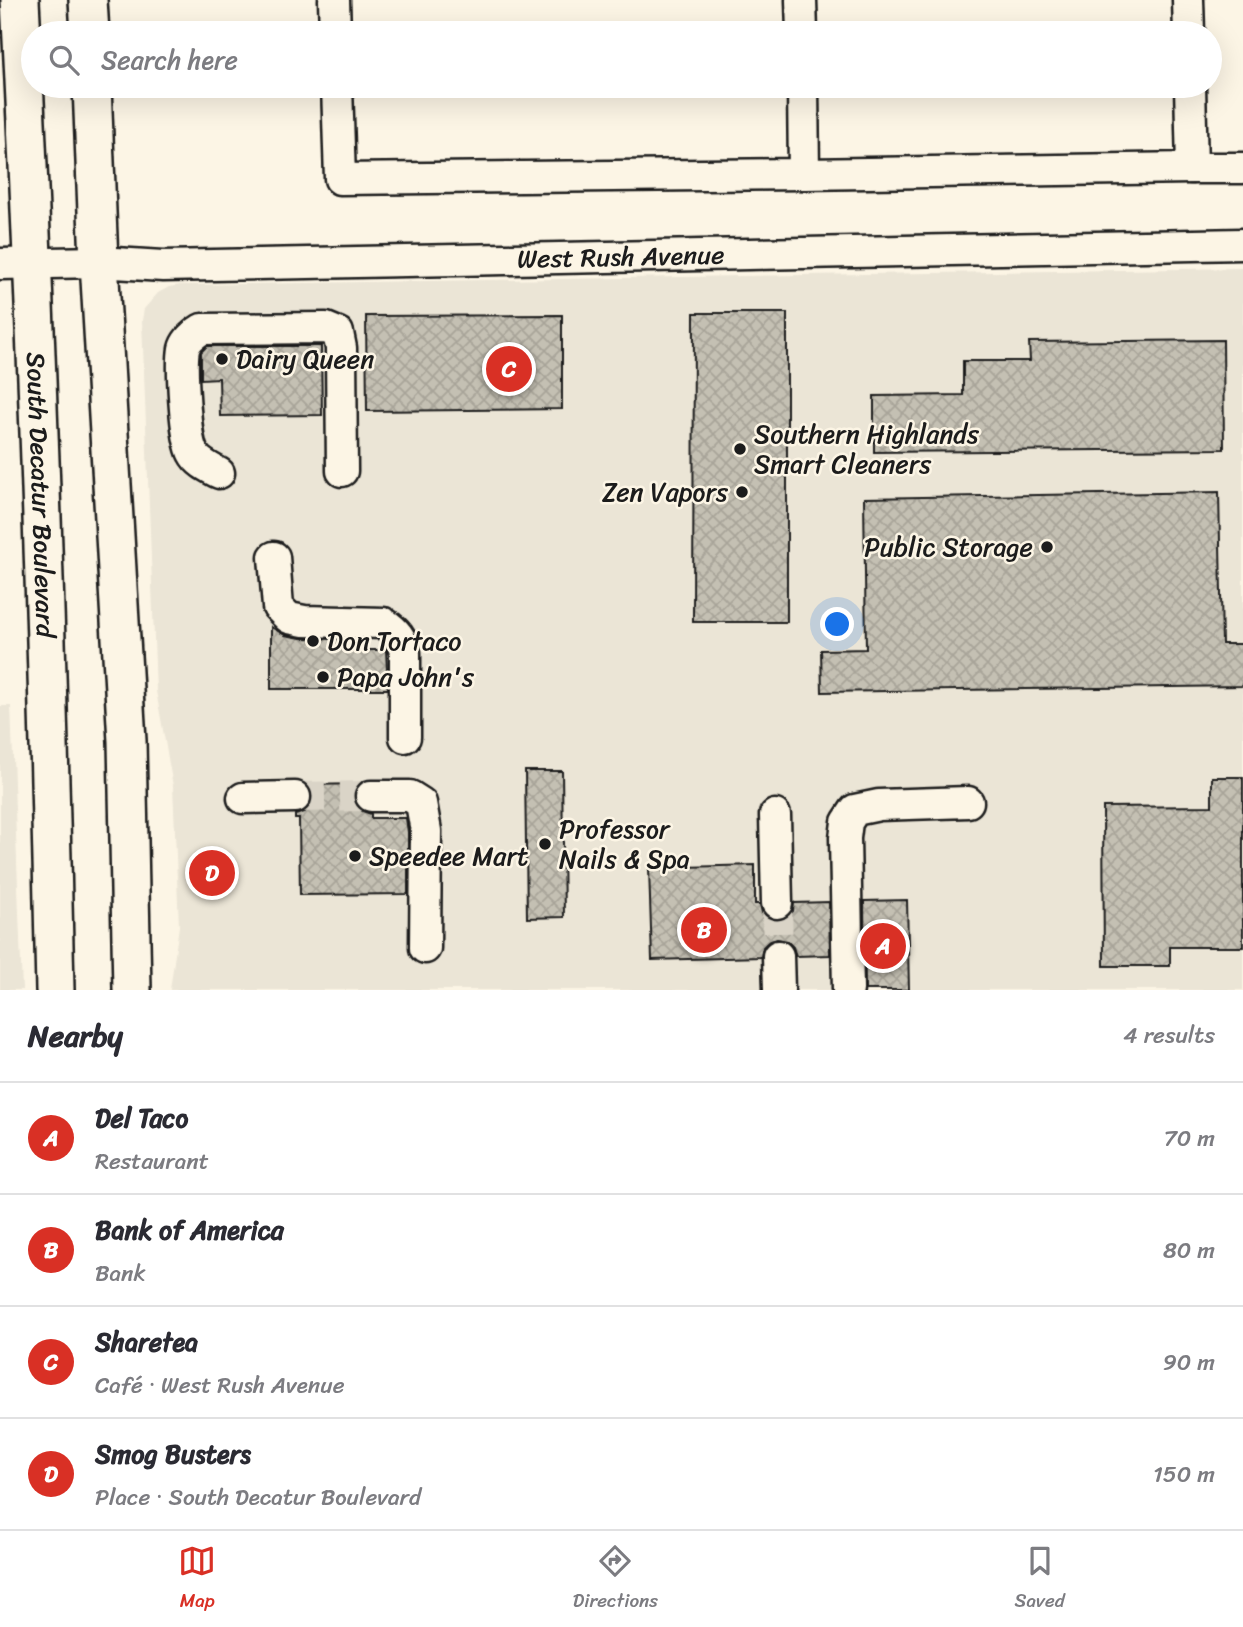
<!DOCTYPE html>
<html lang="en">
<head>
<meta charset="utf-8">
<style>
	:root { --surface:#fff; --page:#f7f7f7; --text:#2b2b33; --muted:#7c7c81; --line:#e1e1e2; --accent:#d93025 }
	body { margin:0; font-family:Sriracha,sans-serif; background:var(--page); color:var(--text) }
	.you { position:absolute; left:838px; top:625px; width:24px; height:24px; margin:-18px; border:5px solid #fff; border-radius:50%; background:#1a73e8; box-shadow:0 0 0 10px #1a73e833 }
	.badge { display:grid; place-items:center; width:46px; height:46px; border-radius:50%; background:var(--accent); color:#fff; font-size:23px; font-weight:700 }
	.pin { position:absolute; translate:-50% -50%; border:4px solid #fff; box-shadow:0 2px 7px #0006 }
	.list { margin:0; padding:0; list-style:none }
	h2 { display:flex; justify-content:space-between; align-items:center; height:91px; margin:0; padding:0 28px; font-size:30px }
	h2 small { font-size:23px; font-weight:400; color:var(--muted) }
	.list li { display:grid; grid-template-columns:46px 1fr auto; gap:21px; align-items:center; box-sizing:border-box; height:112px; padding:0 28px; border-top:2px solid var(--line) }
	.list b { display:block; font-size:26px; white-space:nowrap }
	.list p { margin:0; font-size:23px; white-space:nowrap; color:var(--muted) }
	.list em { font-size:23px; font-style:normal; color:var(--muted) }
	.icon { flex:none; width:38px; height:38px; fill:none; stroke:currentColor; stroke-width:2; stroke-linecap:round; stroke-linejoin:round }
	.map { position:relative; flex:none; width:1243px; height:990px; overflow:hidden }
	.search { position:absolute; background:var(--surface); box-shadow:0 7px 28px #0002; left:21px; right:21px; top:21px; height:77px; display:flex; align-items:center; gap:18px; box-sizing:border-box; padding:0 24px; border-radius:38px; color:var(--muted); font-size:26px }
	.sheet { height:539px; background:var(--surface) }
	nav { display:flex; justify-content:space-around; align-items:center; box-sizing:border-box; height:98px; border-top:2px solid var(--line); background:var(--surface); font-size:19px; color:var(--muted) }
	nav a { display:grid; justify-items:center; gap:4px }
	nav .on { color:var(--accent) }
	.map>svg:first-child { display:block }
	.built { fill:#ebe5d6 }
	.building { fill:url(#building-cross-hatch); stroke:#1c1c1c; stroke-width:2 }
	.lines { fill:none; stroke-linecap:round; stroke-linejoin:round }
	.minor-tunnel { stroke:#dad4c7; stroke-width:30; stroke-dasharray:30 15; stroke-linecap:butt }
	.minor-casing { stroke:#1c1c1c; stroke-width:35 }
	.major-casing { stroke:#1c1c1c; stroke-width:42 }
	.minor { stroke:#fcf5e5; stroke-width:30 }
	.major { stroke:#fcf5e5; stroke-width:37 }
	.poi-dot { fill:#1c1c1c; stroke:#fcf5e5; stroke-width:2.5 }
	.labels { text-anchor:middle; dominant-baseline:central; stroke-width:5; stroke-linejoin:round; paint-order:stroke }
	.street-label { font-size:26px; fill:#1c1c1c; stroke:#fcf5e5 }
	.poi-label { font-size:26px; fill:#1c1c1c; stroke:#fcf5e5; text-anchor:start }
</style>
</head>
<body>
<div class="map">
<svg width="1243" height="990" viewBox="0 0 1243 990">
	<defs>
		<pattern id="building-cross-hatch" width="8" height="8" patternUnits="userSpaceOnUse" patternTransform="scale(1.75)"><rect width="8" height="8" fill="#c4c0b3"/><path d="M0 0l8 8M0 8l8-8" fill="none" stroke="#a8a499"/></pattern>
	</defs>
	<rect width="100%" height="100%" fill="#fcf5e5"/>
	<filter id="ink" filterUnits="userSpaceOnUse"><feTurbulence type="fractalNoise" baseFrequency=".0143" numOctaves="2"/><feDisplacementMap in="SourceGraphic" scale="14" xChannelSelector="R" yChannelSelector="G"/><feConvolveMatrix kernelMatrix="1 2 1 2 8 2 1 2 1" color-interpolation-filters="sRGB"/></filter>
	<g filter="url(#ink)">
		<!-- built -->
		<path class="built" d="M 1243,268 L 1243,990 L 170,990 L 179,926 L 173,786 L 156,691 L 142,320 L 144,309 L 158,293 L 169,287 L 180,285 Z
			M 0,706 L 11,706 L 22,990 L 0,990 Z"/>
		<!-- building -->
		<path class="building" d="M 694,313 L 787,313 L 787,622 L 693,622 Z
			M 562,315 L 562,409 L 367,411 L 366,316 Z
			M 1223,340 L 1224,449 L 874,452 L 874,396 L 963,395 L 963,361 L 1030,361 L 1029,342 Z
			M 207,346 L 321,346 L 322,415 L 220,416 L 219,378 L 201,379 L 201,352 Z
			M 1219,492 L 1222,644 L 1243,644 L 1243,686 L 822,692 L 821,650 L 866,649 L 864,498 Z
			M 271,627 L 285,635 L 301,638 L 365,640 L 365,650 L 386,650 L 388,689 L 271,689 Z
			M 525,771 L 562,771 L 564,917 L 527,918 Z
			M 1212,777 L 1243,777 L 1243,947 L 1170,947 L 1170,966 L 1104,966 L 1103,807 L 1212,806 Z
			M 359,784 L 354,795 L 356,804 L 362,811 L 371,814 L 371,818 L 406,818 L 408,832 L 408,894 L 300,895 L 299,819 L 295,819 L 295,815 L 305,812 L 311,805 L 312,796 L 307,785 Z
			M 755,865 L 755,904 L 760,904 L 762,913 L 769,919 L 778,920 L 787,918 L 793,911 L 794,903 L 829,902 L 830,955 L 796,956 L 793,947 L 787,941 L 777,939 L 768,942 L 763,947 L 761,957 L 652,960 L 649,868 Z
			M 907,900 L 909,990 L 865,990 L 864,901 Z"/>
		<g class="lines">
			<!-- minor-tunnel -->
			<path class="minor-tunnel" d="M 295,797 L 371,796
				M 777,903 L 778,956"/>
			<!-- minor casing -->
			<g class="minor-casing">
				<g id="minor">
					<path d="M 334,0 L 335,33"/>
					<path d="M 801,0 L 802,33"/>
					<path d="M 1188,0 L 1189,33"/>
					<path d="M 337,86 L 340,179 L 804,174 L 803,86"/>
					<path d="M 1192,168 L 1243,168"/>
					<path d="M 804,174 L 1192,168 L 1190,86"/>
					<path id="s1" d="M 0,264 L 99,262 L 163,266 L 1243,244"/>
					<path d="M 219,473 C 210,468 198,463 193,453 C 185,439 181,365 184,349 C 186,340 194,334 202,329 L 326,328 L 338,333 L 341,348 L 342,471"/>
					<path d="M 274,557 L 278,607 L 289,618 L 304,621 L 384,623 C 396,631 402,638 405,653 L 405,737"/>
					<path d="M 371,796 L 410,796 L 421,803 L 426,831 L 425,948"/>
					<path d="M 243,798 L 295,797"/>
					<path d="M 775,815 L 777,903"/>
					<path d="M 778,956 L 779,990"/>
					<path d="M 848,990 L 845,838 L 847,822 L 855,810 L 879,805 L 968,802"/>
				</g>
			</g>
			<!-- major casing -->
			<g class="major-casing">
				<g id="major">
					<path id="s2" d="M 20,0 C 37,330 48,660 55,990"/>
					<path d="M 88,0 L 90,33"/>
					<path d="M 92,86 L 99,262 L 127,741 L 132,990"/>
				</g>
			</g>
			<!-- minor -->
			<use href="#minor" class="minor"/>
			<!-- major -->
			<use href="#major" class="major"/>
		</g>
	</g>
	<!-- markers -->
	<g class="poi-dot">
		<circle cx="222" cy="359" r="7"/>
		<circle cx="740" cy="449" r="7"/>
		<circle cx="742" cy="492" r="7"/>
		<circle cx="1047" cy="547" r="7"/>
		<circle cx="313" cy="641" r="7"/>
		<circle cx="323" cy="677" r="7"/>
		<circle cx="545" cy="844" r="7"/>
		<circle cx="355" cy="856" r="7"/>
	</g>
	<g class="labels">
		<!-- street labels -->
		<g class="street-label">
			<text stroke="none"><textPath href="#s1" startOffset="621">West Rush Avenue</textPath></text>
			<text stroke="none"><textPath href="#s2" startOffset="495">South Decatur Boulevard</textPath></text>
		</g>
		<!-- poi labels -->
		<g class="poi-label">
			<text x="236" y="359">Dairy Queen</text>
			<text x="754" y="434">Southern Highlands<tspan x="754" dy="30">Smart Cleaners</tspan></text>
			<text x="728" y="492" text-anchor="end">Zen Vapors</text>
			<text x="1033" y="547" text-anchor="end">Public Storage</text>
			<text x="327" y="641">Don Tortaco</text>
			<text x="337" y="677">Papa John's</text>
			<text x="559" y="829">Professor<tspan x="559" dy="30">Nails &amp; Spa</tspan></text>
			<text x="369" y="856">Speedee Mart</text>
		</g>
	</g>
</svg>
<div class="you"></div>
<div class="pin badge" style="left:883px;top:946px">A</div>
<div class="pin badge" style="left:704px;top:930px">B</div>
<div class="pin badge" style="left:509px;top:369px">C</div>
<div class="pin badge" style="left:212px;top:873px">D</div>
<div class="search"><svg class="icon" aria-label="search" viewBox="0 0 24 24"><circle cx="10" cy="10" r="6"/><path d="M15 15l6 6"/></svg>Search here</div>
</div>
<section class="sheet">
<h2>Nearby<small>4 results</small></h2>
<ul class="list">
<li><span class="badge">A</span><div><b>Del Taco</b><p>Restaurant</p></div><em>70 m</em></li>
<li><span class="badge">B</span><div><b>Bank of America</b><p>Bank</p></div><em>80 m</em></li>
<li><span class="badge">C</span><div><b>Sharetea</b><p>Café · West Rush Avenue</p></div><em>90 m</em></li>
<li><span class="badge">D</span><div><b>Smog Busters</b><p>Place · South Decatur Boulevard</p></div><em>150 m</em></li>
</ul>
</section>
<nav>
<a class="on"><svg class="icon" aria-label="map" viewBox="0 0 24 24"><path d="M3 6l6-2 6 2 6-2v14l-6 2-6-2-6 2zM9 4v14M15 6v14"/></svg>Map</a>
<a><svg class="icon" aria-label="directions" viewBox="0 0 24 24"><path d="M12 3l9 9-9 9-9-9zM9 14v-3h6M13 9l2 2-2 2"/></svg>Directions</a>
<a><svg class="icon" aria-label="saved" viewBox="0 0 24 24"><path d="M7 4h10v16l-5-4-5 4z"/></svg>Saved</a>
</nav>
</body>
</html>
